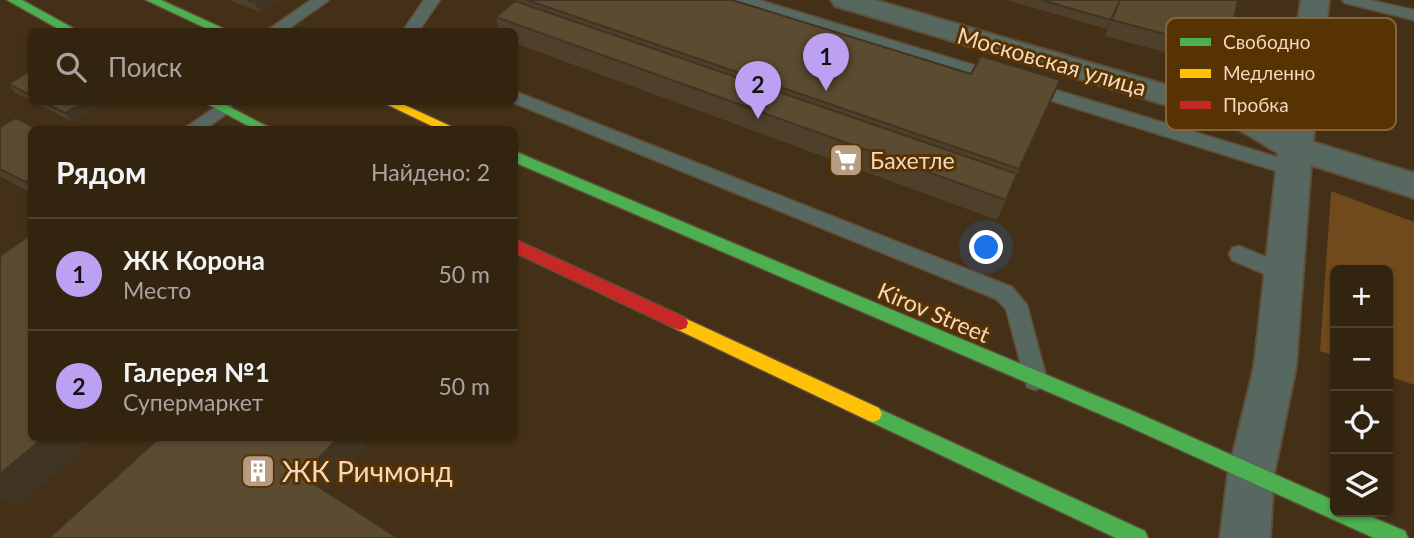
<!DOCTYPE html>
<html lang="ru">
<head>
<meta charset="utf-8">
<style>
	:root { --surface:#332410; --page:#3b2c19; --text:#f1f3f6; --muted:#a9a49f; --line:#4e4130; --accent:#bca0f2 }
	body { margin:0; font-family:Lato,sans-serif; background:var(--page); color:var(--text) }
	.controls { position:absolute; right:21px; bottom:21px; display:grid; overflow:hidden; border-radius:10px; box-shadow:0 2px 5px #0004 }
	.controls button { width:63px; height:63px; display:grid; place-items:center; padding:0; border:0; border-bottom:2px solid var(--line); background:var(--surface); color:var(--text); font:35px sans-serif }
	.you { position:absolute; left:987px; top:248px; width:24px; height:24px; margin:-18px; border:5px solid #fff; border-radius:50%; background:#1a73e8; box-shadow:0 0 0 10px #1a73e833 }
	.badge { display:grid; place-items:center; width:46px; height:46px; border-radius:50%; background:var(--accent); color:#111; font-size:23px; font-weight:700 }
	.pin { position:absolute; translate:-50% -58px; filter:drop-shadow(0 2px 4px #0008) }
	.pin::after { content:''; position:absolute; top:37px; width:24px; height:21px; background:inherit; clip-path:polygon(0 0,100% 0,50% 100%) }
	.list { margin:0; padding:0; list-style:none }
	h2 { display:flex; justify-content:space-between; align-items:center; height:91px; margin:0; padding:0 28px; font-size:30px }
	h2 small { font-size:23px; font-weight:400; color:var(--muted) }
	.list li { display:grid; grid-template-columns:46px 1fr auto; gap:21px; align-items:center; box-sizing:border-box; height:112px; padding:0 28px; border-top:2px solid var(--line) }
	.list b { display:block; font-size:26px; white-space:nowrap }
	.list p { margin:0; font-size:23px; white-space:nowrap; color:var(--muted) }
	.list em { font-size:23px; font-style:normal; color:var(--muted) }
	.icon { flex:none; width:38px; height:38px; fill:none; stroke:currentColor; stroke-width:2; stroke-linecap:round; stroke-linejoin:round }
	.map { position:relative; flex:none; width:1414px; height:538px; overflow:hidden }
	.search { position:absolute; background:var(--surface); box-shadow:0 2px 5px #0004; left:28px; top:28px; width:490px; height:77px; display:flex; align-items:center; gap:18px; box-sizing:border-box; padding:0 24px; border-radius:10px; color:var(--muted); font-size:26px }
	.panel { position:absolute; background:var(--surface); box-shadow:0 2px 5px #0004; left:28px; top:126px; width:490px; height:315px; border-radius:10px }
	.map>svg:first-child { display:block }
	.green { fill:#70491d }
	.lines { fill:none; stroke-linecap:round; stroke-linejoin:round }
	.lane-casing { stroke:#604d37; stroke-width:3 }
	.street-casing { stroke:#604d37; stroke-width:4 }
	.fast-casing { stroke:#604d37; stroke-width:3 }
	.slow-casing { stroke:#604d37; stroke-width:3 }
	.jam-casing { stroke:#604d37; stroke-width:3 }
	.lane { fill:#576860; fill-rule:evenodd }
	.street { fill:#576860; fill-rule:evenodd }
	.fast { fill:#4caf50; fill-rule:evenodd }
	.slow { fill:#ffc107; fill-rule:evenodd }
	.jam { fill:#c62828; fill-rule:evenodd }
	.wall { fill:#4e402a }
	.shaded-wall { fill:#403422 }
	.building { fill:#5b4b31; stroke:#403422; stroke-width:2 }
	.labels { text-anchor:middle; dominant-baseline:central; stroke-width:6; stroke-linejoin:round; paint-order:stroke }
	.street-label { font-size:23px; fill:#f4d7bc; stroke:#573203 }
	.poi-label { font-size:23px; fill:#f4d7bc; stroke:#573203; text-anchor:start }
	.near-poi-label { font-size:28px; fill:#f4d7bc; stroke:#573203; text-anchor:start }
	.key { fill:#573203; stroke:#86643a; stroke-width:2 }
	.key-label { font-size:19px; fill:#f4d7bc }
</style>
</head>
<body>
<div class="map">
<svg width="1414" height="538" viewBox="0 0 1414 538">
	<rect width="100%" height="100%" fill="#443016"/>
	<!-- green -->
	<path class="green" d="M 1331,191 L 1414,222 L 1414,385 L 1388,376 L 1388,270 L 1335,270 L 1335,356 L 1320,351 Z"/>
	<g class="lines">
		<!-- lane casing -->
		<g class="lane-casing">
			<path id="lane" d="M 311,0 L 329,0 L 284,32 L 265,32 Z
				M 424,0 L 440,0 L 418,32 L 402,32 Z
				M 735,0 L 759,0 L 1300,164 L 1302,169 L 1300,174 L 1286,174 L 738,3 Z
				M 1342,0 L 1369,0 L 1414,10 L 1414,20 L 1345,3 Z
				M 514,91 L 1012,287 L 1027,305 L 1047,380 L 1043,387 L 1035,390 L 1027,387 L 1006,309 L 996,299 L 512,102 L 514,102 Z
				M 223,102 L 229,104 L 232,108 L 229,112 L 204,130 L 182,130 Z
				M 1239,246 L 1290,267 L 1294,273 L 1290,279 L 1283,281 L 1276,279 L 1232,260 L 1229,254 L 1232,248 Z"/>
		</g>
		<!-- street casing -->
		<g class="street-casing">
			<path id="street" d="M 831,0 L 875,0 L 1252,110 L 1282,126 L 1301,0 L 1329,0 L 1313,142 L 1414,173 L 1414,198 L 1311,165 L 1296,367 L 1274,474 L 1270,538 L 1220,538 L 1228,474 L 1254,367 L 1278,153 L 1230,124 L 835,6 Z"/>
		</g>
		<!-- fast casing -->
		<g class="fast-casing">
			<path id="fast" d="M 7,0 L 22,0 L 80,32 L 64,32 Z
				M 146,0 L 161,0 L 231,32 L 214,32 Z
				M 204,102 L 220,102 L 274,130 L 256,130 Z
				M 514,151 L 1135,412 L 1335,501 L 1335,512 L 1360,512 L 1405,531 L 1408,538 L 1374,538 L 1123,424 L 514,162 Z
				M 873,406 L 1145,531 L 1148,538 L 1116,538 L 867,420 L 864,414 L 867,408 Z"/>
		</g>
		<!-- slow casing -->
		<g class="slow-casing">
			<path id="slow" d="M 382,102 L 398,102 L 459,130 L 440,130 Z
				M 680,316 L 879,408 L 882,414 L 879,420 L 873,422 L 867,420 L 674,328 L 672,323 L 674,318 Z"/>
		</g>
		<!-- jam casing -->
		<g class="jam-casing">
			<path id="jam" d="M 514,239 L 686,318 L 688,323 L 686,328 L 680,330 L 674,328 L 514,252 Z"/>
		</g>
		<!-- lane -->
		<use href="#lane" class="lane"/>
		<!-- street -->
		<use href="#street" class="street"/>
		<!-- fast -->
		<use href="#fast" class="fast"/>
		<!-- slow -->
		<use href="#slow" class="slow"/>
		<!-- jam -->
		<use href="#jam" class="jam"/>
	</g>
	<!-- wall -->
	<path class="wall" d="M 229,0 L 280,0 L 260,12 Z
		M 515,0 L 732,0 L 971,74 L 1060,80 L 997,220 L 514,43 L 514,32 L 499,32 L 496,17 Z
		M 1006,0 L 1238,0 L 1234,20 L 1224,36 L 1221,36 L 1218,48 L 1208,64 L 1105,36 L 1111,20 L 1107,29 Z
		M 32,70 L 32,101 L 15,93 L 8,84 Z
		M 33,102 L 105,102 L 73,122 Z
		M 0,127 L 32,130 L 32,194 L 0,176 Z"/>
	<!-- shaded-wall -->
	<path class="shaded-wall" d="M 261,0 L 280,0 L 260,12 L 255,3 Z
		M 84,102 L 105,102 L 73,122 L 65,113 Z
		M 32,178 L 32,189 L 25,182 Z
		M 43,438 L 97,438 L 18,507 L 0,497 L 0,474 Z
		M 338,438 L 360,438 L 367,446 L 322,496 L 302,476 Z"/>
	<!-- building -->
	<path class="building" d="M 247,0 L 261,0 L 255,3 Z
		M 527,0 L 732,0 L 971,74 L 981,56 L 1060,80 L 1019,169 Z
		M 1041,0 L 1120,0 L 1111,20 Z
		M 1120,0 L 1238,0 L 1234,20 L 1224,18 L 1218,48 L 1112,20 Z
		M 515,1 L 1017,174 L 1006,200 L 496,17 Z
		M 32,70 L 32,96 L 8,84 Z
		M 43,102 L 84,102 L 65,113 Z
		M 16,118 L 39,130 L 32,130 L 32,178 L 25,182 L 0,169 L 0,127 Z
		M 27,237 L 32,240 L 32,438 L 43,438 L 0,474 L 0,256 Z
		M 159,438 L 338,438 L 302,476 L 398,538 L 49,538 Z"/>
	<!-- icons -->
	<defs>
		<g id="supermarket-square" transform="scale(1.75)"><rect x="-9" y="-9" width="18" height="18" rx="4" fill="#b69d82" stroke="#573203"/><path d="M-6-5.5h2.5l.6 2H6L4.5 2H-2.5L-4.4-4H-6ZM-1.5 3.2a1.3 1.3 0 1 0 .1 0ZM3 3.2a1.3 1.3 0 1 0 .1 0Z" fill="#fff"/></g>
		<g id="building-square" transform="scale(1.75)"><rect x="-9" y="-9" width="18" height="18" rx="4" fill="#b69d82" stroke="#573203"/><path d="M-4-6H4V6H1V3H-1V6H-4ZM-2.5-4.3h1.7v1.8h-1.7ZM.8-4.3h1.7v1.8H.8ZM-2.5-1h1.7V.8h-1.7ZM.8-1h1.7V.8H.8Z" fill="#fff"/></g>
	</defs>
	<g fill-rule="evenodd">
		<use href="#supermarket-square" x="846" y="160"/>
		<use href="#building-square" x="258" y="471"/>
	</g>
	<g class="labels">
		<!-- street labels -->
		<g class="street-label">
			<text transform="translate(1052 61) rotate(16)">Московская улица</text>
			<text transform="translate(934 312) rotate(23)">Kirov Street</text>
		</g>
		<!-- poi labels -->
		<g class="poi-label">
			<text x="870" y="160">Бахетле</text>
		</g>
		<!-- near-poi labels -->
		<g class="near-poi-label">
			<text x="282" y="471">ЖК Ричмонд</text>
		</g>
	</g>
	<!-- legend -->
	<rect x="1166" y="18" width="230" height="112" rx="10" class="key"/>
	<rect x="1180" y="38" width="31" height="8" fill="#4caf50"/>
	<rect x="1180" y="69" width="31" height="9" fill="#ffc107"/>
	<rect x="1180" y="101" width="31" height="8" fill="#c62828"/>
	<g class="key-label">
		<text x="1223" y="49">Свободно</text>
		<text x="1223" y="80">Медленно</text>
		<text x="1223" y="112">Пробка</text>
	</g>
</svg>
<div class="controls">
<button>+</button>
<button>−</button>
<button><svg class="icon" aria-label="locate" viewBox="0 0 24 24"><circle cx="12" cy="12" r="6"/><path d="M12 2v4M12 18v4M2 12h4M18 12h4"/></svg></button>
<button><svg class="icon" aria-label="layers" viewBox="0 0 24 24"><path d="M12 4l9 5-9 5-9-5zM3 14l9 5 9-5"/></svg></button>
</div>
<div class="you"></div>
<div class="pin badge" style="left:826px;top:91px">1</div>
<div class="pin badge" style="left:758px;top:119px">2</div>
<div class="search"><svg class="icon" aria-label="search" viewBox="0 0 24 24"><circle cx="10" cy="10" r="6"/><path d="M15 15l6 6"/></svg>Поиск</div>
<section class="panel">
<h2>Рядом<small>Найдено: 2</small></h2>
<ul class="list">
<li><span class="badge">1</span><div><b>ЖК Корона</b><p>Место</p></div><em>50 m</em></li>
<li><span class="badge">2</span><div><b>Галерея №1</b><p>Супермаркет</p></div><em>50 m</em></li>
</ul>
</section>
</div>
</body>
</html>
